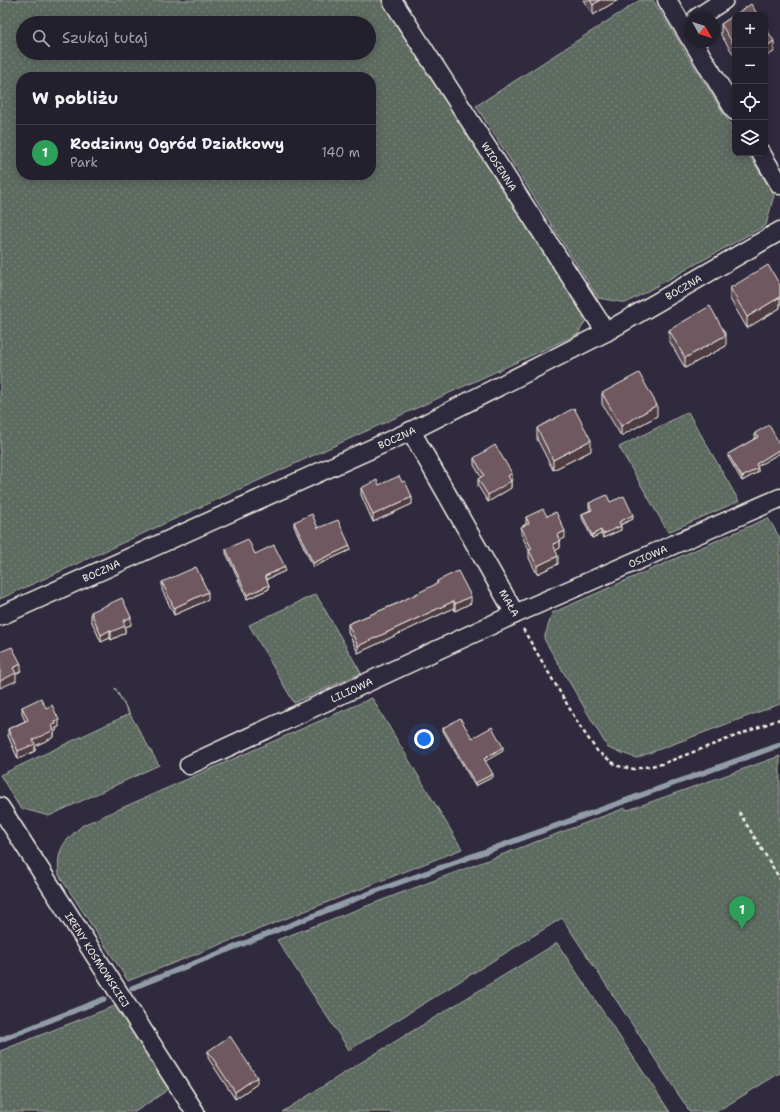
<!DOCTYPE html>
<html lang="pl">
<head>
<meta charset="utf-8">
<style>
	:root { --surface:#23202e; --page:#2f2d3a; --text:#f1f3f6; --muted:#a3a3aa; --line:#403e4a; --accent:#ff9aa2 }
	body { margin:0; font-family:"Shantell Sans",sans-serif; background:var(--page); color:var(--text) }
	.controls { position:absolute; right:12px; top:12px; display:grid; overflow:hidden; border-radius:8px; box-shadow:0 2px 10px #0003 }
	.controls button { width:36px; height:36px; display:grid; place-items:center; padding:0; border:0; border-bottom:1px solid var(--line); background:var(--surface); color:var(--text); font:20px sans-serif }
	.compass { position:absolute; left:684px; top:12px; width:36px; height:36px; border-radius:50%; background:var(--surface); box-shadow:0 2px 10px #0003; rotate:129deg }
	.you { position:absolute; left:424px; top:739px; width:14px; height:14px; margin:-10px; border:3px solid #fff; border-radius:50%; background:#1a73e8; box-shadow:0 0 0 6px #1a73e833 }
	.badge { display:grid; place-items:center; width:26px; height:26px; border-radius:50%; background:var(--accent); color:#fff; font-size:13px; font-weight:700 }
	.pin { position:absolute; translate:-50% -33px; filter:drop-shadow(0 1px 2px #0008) }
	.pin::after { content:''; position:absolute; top:21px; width:14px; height:12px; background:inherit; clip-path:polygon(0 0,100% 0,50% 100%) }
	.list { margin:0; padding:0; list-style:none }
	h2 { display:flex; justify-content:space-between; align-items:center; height:52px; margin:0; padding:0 16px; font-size:17px }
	h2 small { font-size:13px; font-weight:400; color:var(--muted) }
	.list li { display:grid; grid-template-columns:26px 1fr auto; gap:12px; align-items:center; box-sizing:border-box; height:56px; padding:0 16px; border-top:1px solid var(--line) }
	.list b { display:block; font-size:15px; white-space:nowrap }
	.list p { margin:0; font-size:13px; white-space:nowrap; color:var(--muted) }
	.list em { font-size:13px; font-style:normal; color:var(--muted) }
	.icon { flex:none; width:22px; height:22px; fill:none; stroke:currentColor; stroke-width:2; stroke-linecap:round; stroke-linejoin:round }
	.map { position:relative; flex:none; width:780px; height:1112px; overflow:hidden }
	.search { position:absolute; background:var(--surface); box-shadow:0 2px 10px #0003; left:16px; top:16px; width:360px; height:44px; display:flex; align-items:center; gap:10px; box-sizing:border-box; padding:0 14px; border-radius:22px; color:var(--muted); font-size:15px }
	.panel { position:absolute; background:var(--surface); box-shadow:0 2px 10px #0003; left:16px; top:72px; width:360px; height:108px; border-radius:16px }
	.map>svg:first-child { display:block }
	.green { fill:url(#green-dots); stroke:#a8aea4; fill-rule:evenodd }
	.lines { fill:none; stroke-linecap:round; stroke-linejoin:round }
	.stream { stroke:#929ca7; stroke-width:5.5 }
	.minor-casing { stroke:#f4f1e8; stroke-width:21 }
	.path { stroke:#f4f1e8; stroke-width:2.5; stroke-dasharray:4 3; stroke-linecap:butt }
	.minor { stroke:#2f2a3d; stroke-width:18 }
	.wall { fill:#5f4c53; stroke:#f4f1e8 }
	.shaded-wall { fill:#4e3e43; stroke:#f4f1e8 }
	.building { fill:#6f5860; stroke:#f4f1e8 }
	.labels { text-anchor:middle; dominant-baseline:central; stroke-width:4; stroke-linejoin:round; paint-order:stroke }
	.street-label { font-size:10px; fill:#f4f1e8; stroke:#2f2a3d }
</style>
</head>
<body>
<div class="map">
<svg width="780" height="1112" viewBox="0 0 780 1112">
	<defs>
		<pattern id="green-dots" width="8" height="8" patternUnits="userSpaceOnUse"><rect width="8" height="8" fill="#5d6b61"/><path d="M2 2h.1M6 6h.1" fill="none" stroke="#758178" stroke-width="1.8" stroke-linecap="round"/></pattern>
	</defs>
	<rect width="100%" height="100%" fill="#2f2a3d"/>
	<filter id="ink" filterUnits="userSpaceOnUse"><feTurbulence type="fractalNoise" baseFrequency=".025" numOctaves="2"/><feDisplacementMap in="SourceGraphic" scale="8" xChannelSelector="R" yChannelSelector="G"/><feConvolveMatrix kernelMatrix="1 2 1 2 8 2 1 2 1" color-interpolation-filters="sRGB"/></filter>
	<g filter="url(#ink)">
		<!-- green -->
		<path class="green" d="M 0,0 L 384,0 L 583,312 L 585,322 L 578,334 L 0,599 ZM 23,23 L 369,23 L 369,53 L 23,53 ZM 21,77 L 371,77 L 371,175 L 21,175 Z
			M 640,0 L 653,0 L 735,132 L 735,153 L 748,153 L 774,195 L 766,225 L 626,303 L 598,298 L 476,106 Z
			M 688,412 L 739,501 L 668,532 L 619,447 Z
			M 768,518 L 780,538 L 780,704 L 636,758 L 608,748 L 544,639 L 552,613 Z
			M 316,594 L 361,673 L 294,703 L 249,625 Z
			M 115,688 L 159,765 L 49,816 L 20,808 L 0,775 L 129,714 Z
			M 372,698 L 462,849 L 128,981 L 59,875 C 56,849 64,841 83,825 Z
			M 780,756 L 780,1073 L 716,1112 L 690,1112 L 562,918 L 349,1050 L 277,940 L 625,808 L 628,810 Z
			M 557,943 L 670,1112 L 282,1112 L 360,1063 Z
			M 117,1005 L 169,1089 L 135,1112 L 0,1112 L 0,1051 Z"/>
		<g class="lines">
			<!-- stream -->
			<path class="stream" d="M 132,988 L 373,892 L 780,745
				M 0,1040 L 104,999"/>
			<!-- minor casing -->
			<g class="minor-casing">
				<g id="minor">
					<path id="s1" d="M 392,0 L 606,332"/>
					<path d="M 667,0 L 690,38"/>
					<path d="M 697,18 L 724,0"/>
					<path d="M 693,42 L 735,111"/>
					<path d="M 761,153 L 780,185"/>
					<path d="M 411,431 L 515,614"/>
					<path id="s2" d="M 0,616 L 411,431 L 606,332 L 780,231"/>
					<path id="s3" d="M 189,765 L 515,614 L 780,498"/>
					<path id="s4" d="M 0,807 L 195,1112"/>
				</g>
			</g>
			<!-- path -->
			<path class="path" d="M 523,629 L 581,728 L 598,752 L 618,766 L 634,769 L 662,764 L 780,719
				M 739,812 L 780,879"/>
			<!-- minor -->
			<use href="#minor" class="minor"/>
		</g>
		<!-- wall -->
		<path class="wall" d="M 583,0 L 618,0 L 593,15 Z
			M 735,15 L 735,57 L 721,35 L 721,24 Z
			M 780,285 L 780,308 L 747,328 L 730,299 L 730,288 Z
			M 669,330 L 726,346 L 685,368 L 669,340 Z
			M 602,393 L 657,416 L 621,436 L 602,404 Z
			M 537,428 L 591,451 L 553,470 L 537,439 Z
			M 755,433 L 780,453 L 757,466 L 758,472 L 742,481 L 728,457 L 728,454 L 756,438 L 755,436 Z
			M 474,458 L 512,480 L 511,481 L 511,488 L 488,502 L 478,486 L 478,479 L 481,477 L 474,465 Z
			M 402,482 L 412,504 L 373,522 L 361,495 L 361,488 Z
			M 610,502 L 633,519 L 620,525 L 621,530 L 603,538 L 601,534 L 592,538 L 582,518 L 582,514 L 590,510 L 589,507 L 589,503 Z
			M 547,516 L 565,538 L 560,540 L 560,548 L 555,550 L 558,564 L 537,574 L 529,558 L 529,550 L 521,534 L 521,527 L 526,524 L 526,517 Z
			M 294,522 L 318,528 L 350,550 L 313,567 L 294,526 Z
			M 226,549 L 255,554 L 285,571 L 267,579 L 269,589 L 247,599 L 226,553 Z
			M 437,581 L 471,603 L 455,611 L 454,608 L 358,653 L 348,632 L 348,624 L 396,604 L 437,584 Z
			M 162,582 L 208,600 L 174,615 L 162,590 Z
			M 91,612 L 131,625 L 125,627 L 125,633 L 111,640 L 110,638 L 101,642 L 91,620 Z
			M 22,707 L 46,708 L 59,727 L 56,728 L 56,731 L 54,732 L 54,737 L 35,746 L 35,751 L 18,759 L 8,736 L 8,729 L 25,721 L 22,714 Z
			M 443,728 L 503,751 L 485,761 L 493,777 L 475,786 L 443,731 Z
			M 208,1051 L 257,1084 L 235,1099 L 208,1058 Z"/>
		<!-- shaded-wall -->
		<path class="shaded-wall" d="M 600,0 L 618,0 L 593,15 L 593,5 Z
			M 774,41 L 774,52 L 765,57 L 765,47 Z
			M 780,297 L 780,308 L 747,328 L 747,317 Z
			M 726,335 L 726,346 L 685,368 L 685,358 Z
			M 657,405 L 657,416 L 621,436 L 621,426 Z
			M 591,440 L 591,451 L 553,470 L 553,460 Z
			M 780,449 L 780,453 L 756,467 L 756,464 Z
			M 758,468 L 758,472 L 742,481 L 742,477 Z
			M 512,473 L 512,480 L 511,481 L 511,488 L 488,502 L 488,495 L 508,476 Z
			M 412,497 L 412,504 L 373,522 L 373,515 Z
			M 633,515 L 633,519 L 619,525 L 619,522 Z
			M 621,526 L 621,530 L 603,538 L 603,534 Z
			M 601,530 L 601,534 L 592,538 L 592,535 Z
			M 565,531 L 565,538 L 557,542 L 557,535 Z
			M 560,541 L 560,548 L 553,552 L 553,544 Z
			M 350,546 L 350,550 L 313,567 L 313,563 Z
			M 558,556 L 558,564 L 537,574 L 537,566 Z
			M 285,567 L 285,571 L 265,580 L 265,576 Z
			M 269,585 L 269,589 L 247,599 L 247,595 Z
			M 208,592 L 208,600 L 174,615 L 174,608 Z
			M 471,596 L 471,603 L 455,611 L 455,604 Z
			M 454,601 L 454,608 L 358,653 L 358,646 Z
			M 131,617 L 131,625 L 125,627 L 125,633 L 111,640 L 111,632 L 123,621 Z
			M 110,630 L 110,638 L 101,642 L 101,635 Z
			M 21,664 L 21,671 L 16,674 L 16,681 L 0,688 L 0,681 L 13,668 Z
			M 59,720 L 59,727 L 56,728 L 56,731 L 54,732 L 54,737 L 35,746 L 35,751 L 18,759 L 18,751 L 52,725 L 55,722 Z
			M 503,747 L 503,751 L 484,762 L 484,759 Z
			M 493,774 L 493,777 L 475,786 L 475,783 Z
			M 257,1077 L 257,1084 L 235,1099 L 235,1092 Z"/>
		<!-- building -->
		<path class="building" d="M 590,0 L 600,0 L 593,5 Z
			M 751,4 L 758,15 L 735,15 L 735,47 L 721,24 Z
			M 765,27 L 774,41 L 765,47 Z
			M 768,265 L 780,285 L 780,297 L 747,317 L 730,288 Z
			M 710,306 L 726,335 L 685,358 L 669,330 Z
			M 639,373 L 657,405 L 621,426 L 602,393 Z
			M 574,408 L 591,440 L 553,460 L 537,428 Z
			M 769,425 L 780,445 L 780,449 L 756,464 L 758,468 L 742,477 L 728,454 L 758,437 L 755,433 Z
			M 495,445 L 512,473 L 508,476 L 511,481 L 488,495 L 478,479 L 484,475 L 474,458 Z
			M 399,476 L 402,482 L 405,481 L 412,497 L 373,515 L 361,488 L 377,480 L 379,485 Z
			M 607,495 L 610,502 L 624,496 L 633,515 L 619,522 L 621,526 L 603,534 L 601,530 L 592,535 L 582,514 L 592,510 L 589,503 Z
			M 543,509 L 547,516 L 556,512 L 565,531 L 557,535 L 560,541 L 553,544 L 558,556 L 537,566 L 529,550 L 532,549 L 521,527 L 529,523 L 526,517 Z
			M 312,514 L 318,528 L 338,520 L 350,546 L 313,563 L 294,522 Z
			M 248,539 L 255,554 L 274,545 L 285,567 L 265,576 L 269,585 L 247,595 L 226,549 Z
			M 196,567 L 208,592 L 174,608 L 162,582 Z
			M 458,571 L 471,596 L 455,604 L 454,601 L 358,646 L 348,624 L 396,604 L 438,583 L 437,581 Z
			M 122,598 L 131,617 L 123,621 L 125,626 L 111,632 L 110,630 L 101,635 L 91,612 Z
			M 12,647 L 21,664 L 13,668 L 16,673 L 0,681 L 0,652 Z
			M 41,698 L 46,708 L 52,705 L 59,720 L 55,722 L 56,724 L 52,725 L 54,730 L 33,740 L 35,744 L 18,751 L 8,729 L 28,720 L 22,707 Z
			M 460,718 L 472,738 L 492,727 L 503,747 L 484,759 L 493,774 L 475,783 L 443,728 Z
			M 230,1036 L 257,1077 L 235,1092 L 208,1051 Z"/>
	</g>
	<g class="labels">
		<!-- street labels -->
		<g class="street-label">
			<text stroke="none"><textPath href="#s1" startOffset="198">WIOSENNA</textPath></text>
			<text stroke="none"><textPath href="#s2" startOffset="759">BOCZNA</textPath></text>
			<text stroke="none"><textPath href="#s2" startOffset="435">BOCZNA</textPath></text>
			<text stroke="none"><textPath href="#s3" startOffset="504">OSIOWA</textPath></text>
			<text stroke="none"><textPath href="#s2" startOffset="111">BOCZNA</textPath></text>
			<text transform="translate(509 603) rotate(60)">MAŁA</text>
			<text stroke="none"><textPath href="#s3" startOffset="179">LILIOWA</textPath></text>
			<text stroke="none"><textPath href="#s4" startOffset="181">IRENY KOSMOWSKIEJ</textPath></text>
		</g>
	</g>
</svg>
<div class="controls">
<button>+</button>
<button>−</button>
<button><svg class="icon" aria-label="locate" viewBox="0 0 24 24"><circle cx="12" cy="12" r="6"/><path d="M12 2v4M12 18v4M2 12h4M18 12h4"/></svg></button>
<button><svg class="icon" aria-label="layers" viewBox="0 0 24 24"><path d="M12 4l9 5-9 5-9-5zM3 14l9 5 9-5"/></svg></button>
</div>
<svg class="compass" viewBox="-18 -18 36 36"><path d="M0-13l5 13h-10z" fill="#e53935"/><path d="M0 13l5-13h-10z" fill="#a3a3aa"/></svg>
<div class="you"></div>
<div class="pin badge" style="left:742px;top:929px;background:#2e9e5b">1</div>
<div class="search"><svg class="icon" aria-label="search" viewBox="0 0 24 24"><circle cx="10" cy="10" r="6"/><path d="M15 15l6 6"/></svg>Szukaj tutaj</div>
<section class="panel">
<h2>W pobliżu<small></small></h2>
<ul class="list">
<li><span class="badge" style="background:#2e9e5b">1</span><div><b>Rodzinny Ogród Działkowy</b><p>Park</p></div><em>140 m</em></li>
</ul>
</section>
</div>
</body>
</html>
